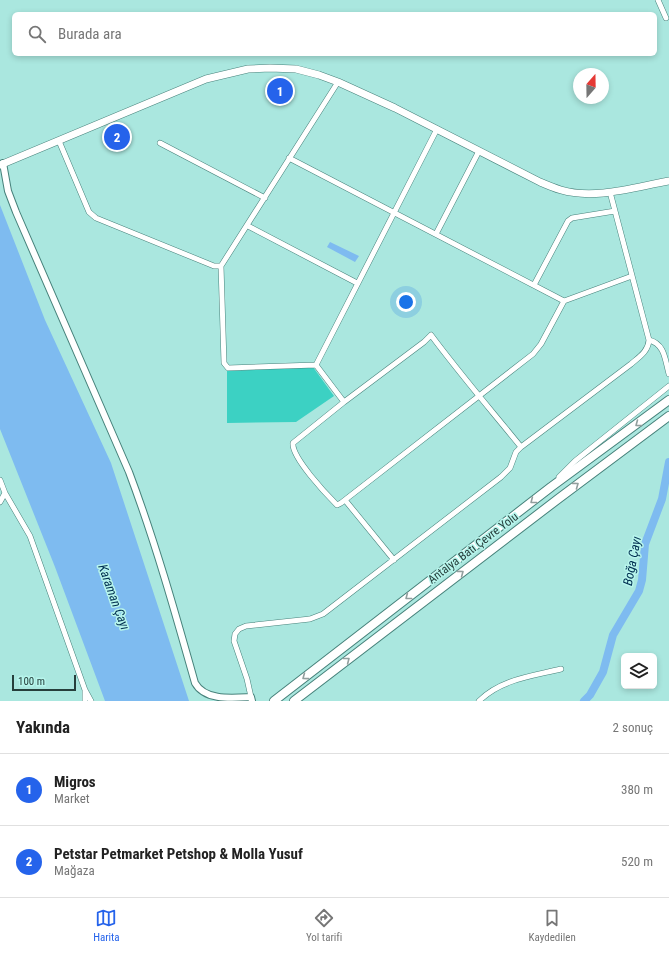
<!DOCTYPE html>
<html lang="tr">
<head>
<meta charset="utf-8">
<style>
	:root { --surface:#fff; --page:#f2f2f2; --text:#222; --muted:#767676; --line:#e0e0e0; --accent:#2563eb }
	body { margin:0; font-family:"Roboto Condensed",sans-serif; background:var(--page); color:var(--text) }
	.controls { position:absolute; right:12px; bottom:12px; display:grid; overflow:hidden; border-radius:6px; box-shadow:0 2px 6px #0003 }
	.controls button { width:36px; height:36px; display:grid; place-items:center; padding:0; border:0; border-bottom:1px solid var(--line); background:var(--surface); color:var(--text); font:20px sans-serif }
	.compass { position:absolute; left:573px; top:68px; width:36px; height:36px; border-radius:50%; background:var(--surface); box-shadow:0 2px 6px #0003; rotate:20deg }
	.scale { position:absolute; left:12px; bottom:10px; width:64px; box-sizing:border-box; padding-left:4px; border:2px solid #263f3c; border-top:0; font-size:11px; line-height:14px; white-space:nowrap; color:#263f3c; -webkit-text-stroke:3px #b7f5ec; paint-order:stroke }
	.you { position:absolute; left:406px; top:302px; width:14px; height:14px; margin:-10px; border:3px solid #fff; border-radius:50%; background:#1a73e8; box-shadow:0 0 0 6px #1a73e833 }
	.badge { display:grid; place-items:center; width:26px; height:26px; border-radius:50%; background:var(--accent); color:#fff; font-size:13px; font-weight:700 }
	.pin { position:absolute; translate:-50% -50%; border:2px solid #fff; box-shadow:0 1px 4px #0006 }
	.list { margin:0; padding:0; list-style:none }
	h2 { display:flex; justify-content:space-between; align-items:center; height:52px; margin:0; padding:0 16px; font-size:17px }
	h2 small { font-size:13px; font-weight:400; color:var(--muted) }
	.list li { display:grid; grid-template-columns:26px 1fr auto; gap:12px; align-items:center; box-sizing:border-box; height:72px; padding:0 16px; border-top:1px solid var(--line) }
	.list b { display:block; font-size:15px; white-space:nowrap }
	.list p { margin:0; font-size:13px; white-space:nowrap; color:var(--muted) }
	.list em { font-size:13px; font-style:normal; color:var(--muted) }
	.icon { flex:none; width:22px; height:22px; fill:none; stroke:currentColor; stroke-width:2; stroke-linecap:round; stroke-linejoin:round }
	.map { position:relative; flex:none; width:669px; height:701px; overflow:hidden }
	.search { position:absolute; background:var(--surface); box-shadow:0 2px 6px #0003; left:12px; right:12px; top:12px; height:44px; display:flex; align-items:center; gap:10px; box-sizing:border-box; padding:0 14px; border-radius:6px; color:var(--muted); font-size:15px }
	.sheet { height:196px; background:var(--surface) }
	nav { display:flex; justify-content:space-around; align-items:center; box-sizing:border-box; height:56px; border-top:1px solid var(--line); background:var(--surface); font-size:11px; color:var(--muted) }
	nav a { display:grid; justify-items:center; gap:2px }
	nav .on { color:var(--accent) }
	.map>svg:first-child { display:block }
	.green { fill:#3cd1c3 }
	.water { fill:#7ebbf0 }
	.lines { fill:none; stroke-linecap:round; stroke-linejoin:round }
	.river { stroke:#7ebbf0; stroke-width:8 }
	.minor-casing { stroke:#47827b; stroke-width:6 }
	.tertiary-casing { stroke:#47827b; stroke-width:8 }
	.secondary-casing { stroke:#47827b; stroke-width:8 }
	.trunk-casing { stroke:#47827b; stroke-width:10 }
	.minor { stroke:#fff; stroke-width:5 }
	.tertiary { stroke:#fff; stroke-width:6 }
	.secondary { stroke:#fff; stroke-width:7 }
	.trunk { stroke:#fff; stroke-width:8 }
	.oneway { stroke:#929f9e }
	.labels { text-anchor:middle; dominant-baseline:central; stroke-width:3; stroke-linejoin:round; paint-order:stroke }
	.street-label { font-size:12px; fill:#263f3c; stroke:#b7f5ec }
	.water-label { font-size:13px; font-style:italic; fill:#002f50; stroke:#b7f5ec }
</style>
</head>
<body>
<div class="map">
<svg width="669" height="701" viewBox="0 0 669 701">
	<rect width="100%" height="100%" fill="#aae7df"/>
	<!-- green -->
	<path class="green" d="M 313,367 L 334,396 L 296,422 L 227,423 L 227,371 Z"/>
	<!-- water -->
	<path class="water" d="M 0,205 L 45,320 L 111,463 L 189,701 L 105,701 L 55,567 L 0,429 Z
		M 330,242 L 359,256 L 355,262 L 327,247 Z"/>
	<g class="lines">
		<!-- river -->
		<path class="river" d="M 584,701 L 590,695 L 603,672 L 613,635 L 639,591 L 642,580 L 645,544 L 662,499 L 669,462"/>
		<!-- minor casing -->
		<g class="minor-casing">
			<path id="minor" d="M 658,0 L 666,18
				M 59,141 L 89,212 L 96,218 L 214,266 L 221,266 L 338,82
				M 160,143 L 265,198
				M 289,158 L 564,301
				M 248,226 L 357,283
				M 436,234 L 479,151
				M 221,266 L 224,363 L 228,368 L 316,365
				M 534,285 L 568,221 L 572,218 L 615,211
				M 649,340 C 665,344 665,360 669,374
				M 344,402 L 316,365 L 437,129
				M 521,447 C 491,410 460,374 431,335 L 424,342 L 344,402 L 293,443 C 291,457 327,495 337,505 L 341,503 L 533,354 L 541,344 L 564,301 L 632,276
				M 559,477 L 575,461 L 669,386
				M 0,480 L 5,493 L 0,502
				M 5,493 L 30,536 L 85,690 L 91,701
				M 345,500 L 394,560
				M 251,697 L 247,679 L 234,641 L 235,634 L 239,629 L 246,626 L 310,619 L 323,614 L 501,477 L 510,468 L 516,452 L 521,447 L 631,364 C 639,357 648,352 649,340 L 610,192
				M 85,701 L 85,690
				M 479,701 C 501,679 533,676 561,669"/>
		</g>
		<!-- tertiary casing -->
		<g class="tertiary-casing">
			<path id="tertiary" d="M 3,163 L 8,191 L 16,212 L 129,472 C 155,541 175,612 195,683 C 205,701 232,698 251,697 L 252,701"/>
		</g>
		<!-- secondary casing -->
		<g class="secondary-casing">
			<path id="secondary" d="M 0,165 L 206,79 L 248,69 L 270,68 L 296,69 L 319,75 L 338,82 L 395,108 L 540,182 C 547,185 554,188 561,190 C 595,200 635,187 669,181"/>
		</g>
		<!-- trunk casing -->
		<g class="trunk-casing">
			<path id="trunk" d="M 274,701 L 551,487 L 669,400
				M 294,701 L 558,499 L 669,416"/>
		</g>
		<!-- minor -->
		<use href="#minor" class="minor"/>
		<!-- tertiary -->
		<use href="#tertiary" class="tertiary"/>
		<!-- secondary -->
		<use href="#secondary" class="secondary"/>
		<!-- trunk -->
		<use href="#trunk" class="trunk"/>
	</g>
	<!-- one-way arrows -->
	<defs><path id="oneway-chevron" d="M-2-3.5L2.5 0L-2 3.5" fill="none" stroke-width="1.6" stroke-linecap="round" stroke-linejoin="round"/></defs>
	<g class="oneway">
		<use href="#oneway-chevron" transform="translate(638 424) rotate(143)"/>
		<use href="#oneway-chevron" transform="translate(576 485) rotate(-36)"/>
		<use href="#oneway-chevron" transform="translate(533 501) rotate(142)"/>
		<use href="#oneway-chevron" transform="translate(461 573) rotate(-37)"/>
		<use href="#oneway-chevron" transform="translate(408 597) rotate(142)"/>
		<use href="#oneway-chevron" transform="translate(347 660) rotate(-38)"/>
		<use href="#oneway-chevron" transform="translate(305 677) rotate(143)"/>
	</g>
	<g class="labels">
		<!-- street labels -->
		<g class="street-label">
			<text transform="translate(473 548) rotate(-37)">Antalya Batı Çevre Yolu</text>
		</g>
		<!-- water labels -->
		<g class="water-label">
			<text transform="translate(632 561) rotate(-79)">Boğa Çayı</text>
			<text transform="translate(114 597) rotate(70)">Karaman Çayı</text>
		</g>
	</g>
</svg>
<div class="controls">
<button><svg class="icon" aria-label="layers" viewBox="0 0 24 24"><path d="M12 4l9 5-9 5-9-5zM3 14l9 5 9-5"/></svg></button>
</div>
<svg class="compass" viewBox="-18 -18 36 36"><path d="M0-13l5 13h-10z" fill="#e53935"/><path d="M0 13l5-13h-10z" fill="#767676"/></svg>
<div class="scale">100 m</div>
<div class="you"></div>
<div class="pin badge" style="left:280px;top:91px">1</div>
<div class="pin badge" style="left:117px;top:137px">2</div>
<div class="search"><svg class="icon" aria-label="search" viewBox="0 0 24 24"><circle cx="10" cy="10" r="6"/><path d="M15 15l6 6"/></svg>Burada ara</div>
</div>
<section class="sheet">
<h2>Yakında<small>2 sonuç</small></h2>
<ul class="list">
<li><span class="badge">1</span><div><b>Migros</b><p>Market</p></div><em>380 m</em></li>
<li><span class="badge">2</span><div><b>Petstar Petmarket Petshop &amp; Molla Yusuf</b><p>Mağaza</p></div><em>520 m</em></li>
</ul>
</section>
<nav>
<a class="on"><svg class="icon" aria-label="map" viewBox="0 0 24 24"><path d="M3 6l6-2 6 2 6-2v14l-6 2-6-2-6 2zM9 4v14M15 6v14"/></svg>Harita</a>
<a><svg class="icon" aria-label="directions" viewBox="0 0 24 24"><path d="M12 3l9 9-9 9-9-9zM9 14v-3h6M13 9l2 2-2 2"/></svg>Yol tarifi</a>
<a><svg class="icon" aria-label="saved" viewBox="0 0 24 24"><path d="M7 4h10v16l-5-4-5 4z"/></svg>Kaydedilen</a>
</nav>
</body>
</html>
